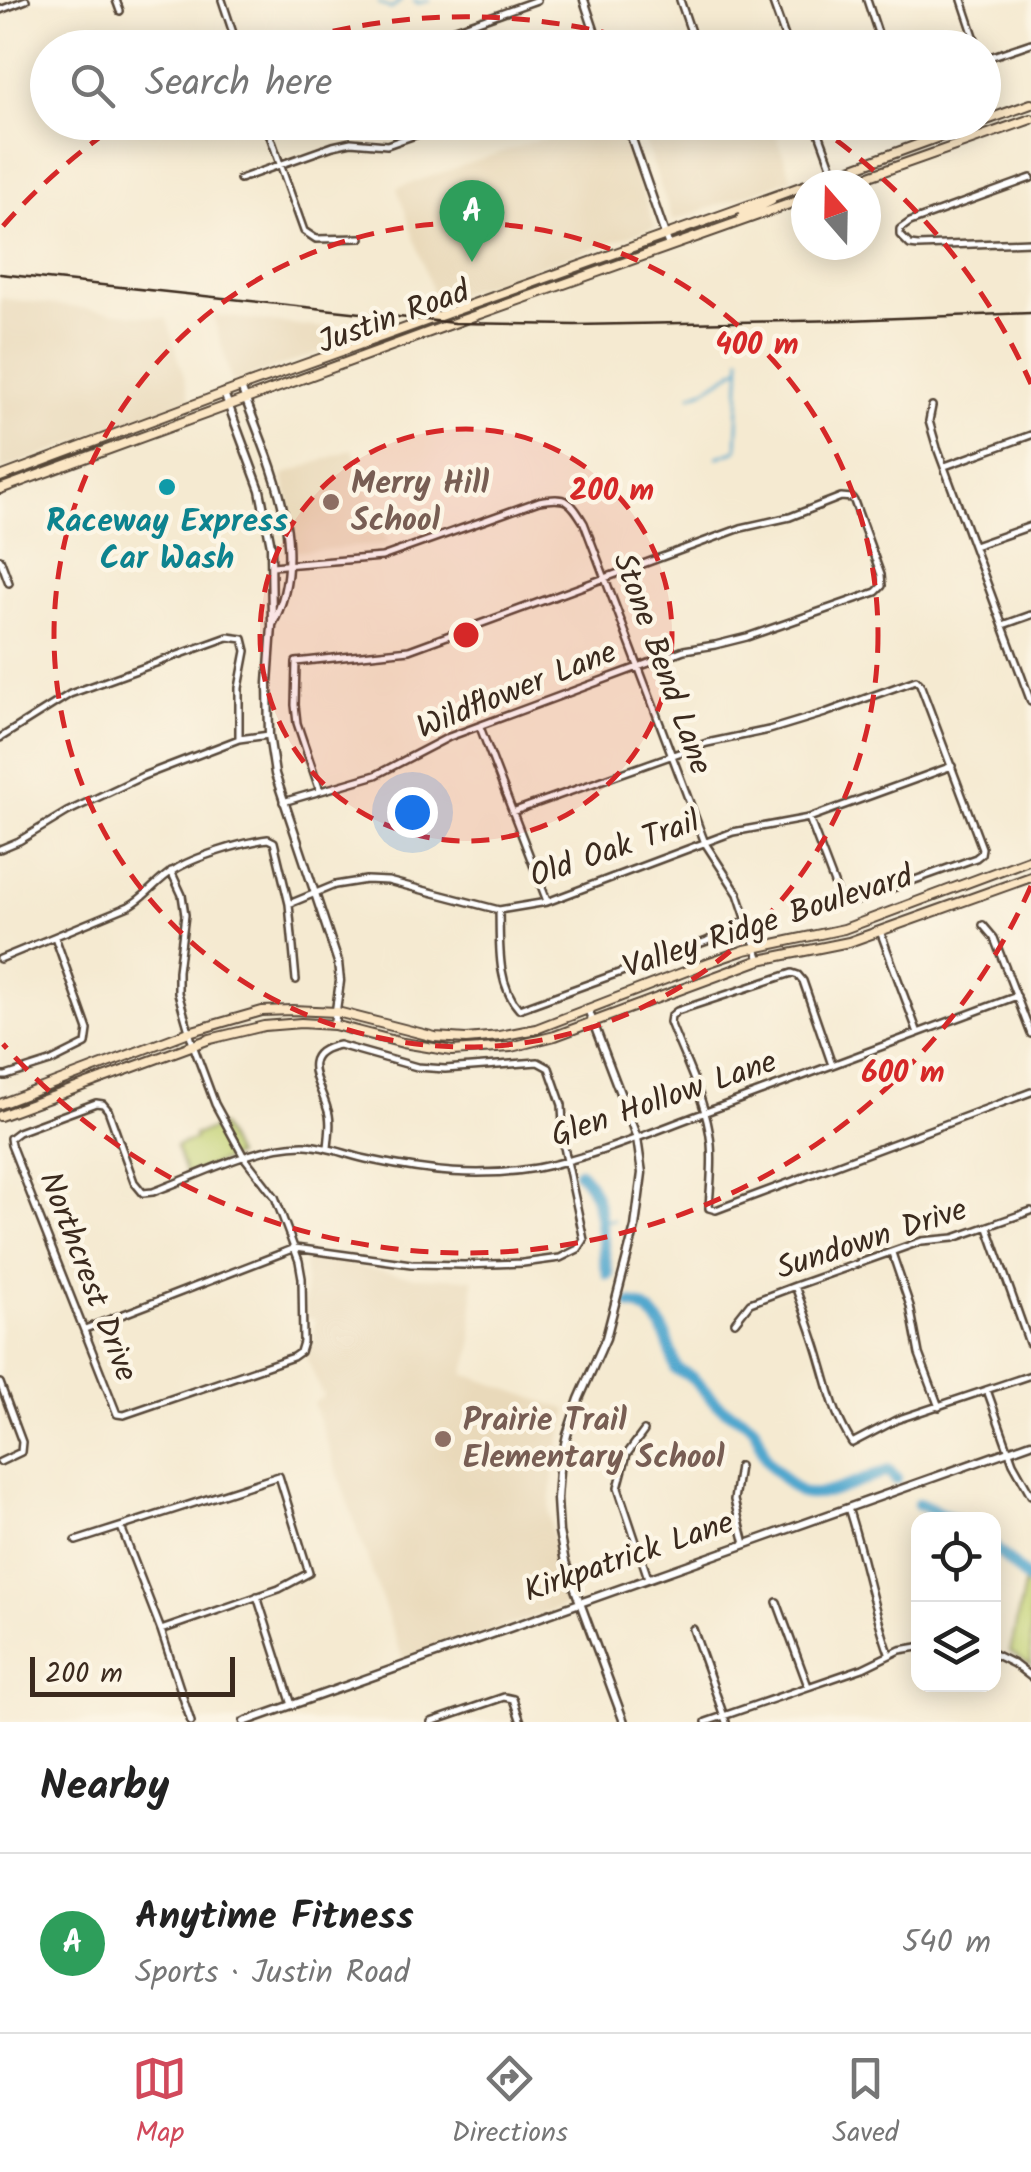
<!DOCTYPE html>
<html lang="en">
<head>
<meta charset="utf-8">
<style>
	:root { --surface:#fff; --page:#f2f2f2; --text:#222; --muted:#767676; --line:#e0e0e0; --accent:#d1495b }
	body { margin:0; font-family:Kalam,sans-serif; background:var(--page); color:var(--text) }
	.controls { position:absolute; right:30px; bottom:30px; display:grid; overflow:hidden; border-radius:20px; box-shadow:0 5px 25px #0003 }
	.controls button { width:90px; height:90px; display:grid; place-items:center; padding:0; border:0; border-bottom:2px solid var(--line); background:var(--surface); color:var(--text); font:50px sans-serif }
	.compass { position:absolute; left:791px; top:170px; width:90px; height:90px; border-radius:50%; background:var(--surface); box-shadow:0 5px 25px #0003; rotate:340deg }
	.scale { position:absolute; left:30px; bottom:25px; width:205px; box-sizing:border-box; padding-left:10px; border:5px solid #3b2a1e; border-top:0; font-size:28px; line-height:35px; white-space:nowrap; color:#3b2a1e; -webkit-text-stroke:8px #fcf5e5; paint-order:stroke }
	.you { position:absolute; left:412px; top:812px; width:35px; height:35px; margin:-25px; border:8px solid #fff; border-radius:50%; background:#1a73e8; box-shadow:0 0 0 15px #1a73e833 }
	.badge { display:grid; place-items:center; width:65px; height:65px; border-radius:50%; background:var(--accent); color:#fff; font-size:32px; font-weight:700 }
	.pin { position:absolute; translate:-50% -82px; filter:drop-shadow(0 2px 5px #0008) }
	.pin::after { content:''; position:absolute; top:52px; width:35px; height:30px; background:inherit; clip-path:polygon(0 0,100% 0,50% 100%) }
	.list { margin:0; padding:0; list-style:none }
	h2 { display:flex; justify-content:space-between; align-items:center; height:130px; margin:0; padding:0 40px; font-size:42px }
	h2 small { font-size:32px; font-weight:400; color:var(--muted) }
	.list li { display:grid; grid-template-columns:65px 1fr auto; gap:30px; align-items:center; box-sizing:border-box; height:180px; padding:0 40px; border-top:2px solid var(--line) }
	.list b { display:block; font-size:38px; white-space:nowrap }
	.list p { margin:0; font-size:32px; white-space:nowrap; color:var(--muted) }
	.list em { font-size:32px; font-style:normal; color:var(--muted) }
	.icon { flex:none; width:55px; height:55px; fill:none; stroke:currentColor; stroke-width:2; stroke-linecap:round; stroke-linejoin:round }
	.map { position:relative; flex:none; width:1031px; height:1722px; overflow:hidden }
	.search { position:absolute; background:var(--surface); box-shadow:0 5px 25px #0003; left:30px; right:30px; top:30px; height:110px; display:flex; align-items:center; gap:25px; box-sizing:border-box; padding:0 35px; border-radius:55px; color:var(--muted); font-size:38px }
	.sheet { height:310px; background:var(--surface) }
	nav { display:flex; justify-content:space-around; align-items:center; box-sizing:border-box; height:140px; border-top:2px solid var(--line); background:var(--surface); font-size:28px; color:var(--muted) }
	nav a { display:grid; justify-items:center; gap:5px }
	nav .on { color:var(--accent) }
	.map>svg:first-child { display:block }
	.built { fill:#e9d9ba }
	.green { fill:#c2d275; stroke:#7e7e4a; stroke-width:2.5 }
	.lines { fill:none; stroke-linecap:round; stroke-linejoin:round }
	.stream { stroke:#51a7ce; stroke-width:2.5 }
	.river { stroke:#51a7ce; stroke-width:12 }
	.minor-casing { stroke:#574739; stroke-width:10 }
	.tertiary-casing { stroke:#574739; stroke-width:11 }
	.secondary-casing { stroke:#574739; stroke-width:12 }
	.minor { stroke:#fff; stroke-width:5 }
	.tertiary { stroke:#fff; stroke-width:6 }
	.secondary { stroke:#fbe6c4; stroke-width:8 }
	.rail { stroke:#3b2a1e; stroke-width:2.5 }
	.ring { fill:none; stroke:#d62828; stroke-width:5; stroke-dasharray:18 12 }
	.culture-dot { fill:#0f9aa8; stroke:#fcf5e5; stroke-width:4 }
	.education-dot { fill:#8d6e63; stroke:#fcf5e5; stroke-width:4 }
	.labels { text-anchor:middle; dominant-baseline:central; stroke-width:9; stroke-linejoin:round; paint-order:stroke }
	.street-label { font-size:32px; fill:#3b2a1e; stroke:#fcf5e5 }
	.education-label { font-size:32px; font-weight:bold; fill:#785e54; stroke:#fcf5e5; text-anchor:start }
	.culture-label { font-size:32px; font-weight:bold; fill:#0d838f; stroke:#fcf5e5 }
	.centre { fill:#d62828; stroke:#fcf5e5; stroke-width:5 }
	.ring-label { font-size:30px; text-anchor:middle; font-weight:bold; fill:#d62828; stroke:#fcf5e5; stroke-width:9; stroke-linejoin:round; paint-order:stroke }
</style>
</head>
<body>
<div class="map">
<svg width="1031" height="1722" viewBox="0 0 1031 1722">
	<rect width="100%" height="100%" fill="#fcf5e5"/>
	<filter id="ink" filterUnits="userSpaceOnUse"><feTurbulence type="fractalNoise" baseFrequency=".01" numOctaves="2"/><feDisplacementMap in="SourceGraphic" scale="20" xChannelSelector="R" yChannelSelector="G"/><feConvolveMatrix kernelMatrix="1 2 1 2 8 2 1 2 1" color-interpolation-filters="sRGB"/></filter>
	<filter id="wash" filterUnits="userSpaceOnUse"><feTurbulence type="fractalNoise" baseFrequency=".0048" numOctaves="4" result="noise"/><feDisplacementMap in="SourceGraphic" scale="40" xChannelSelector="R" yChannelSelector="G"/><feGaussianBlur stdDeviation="2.25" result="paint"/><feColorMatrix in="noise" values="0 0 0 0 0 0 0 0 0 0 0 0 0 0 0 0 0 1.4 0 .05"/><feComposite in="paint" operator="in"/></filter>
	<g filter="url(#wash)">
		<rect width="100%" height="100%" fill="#f5ead1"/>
		<!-- built -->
		<path class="built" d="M 587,123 L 619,123 L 655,227 L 436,302 L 397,188 Z
			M 638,123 L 772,123 L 792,179 L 673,221 Z
			M 0,298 L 167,319 L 191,400 L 0,471 Z
			M 213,315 L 333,329 L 372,334 L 232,383 Z
			M 353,449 L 389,544 L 295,552 L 293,518 L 283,475 Z
			M 305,1252 L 360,1267 L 414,1277 L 473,1279 L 472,1348 L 464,1374 L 568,1410 L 554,1468 L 549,1513 L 557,1564 L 569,1604 L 404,1663 L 313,1403 L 323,1396 L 307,1358 L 309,1346 L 314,1344 L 314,1318 L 306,1318 Z"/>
		<!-- green -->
		<path class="green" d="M 221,1126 L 235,1156 L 186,1175 L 176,1146 L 195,1139 L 194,1135 Z
			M 1026,1577 L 1031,1581 L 1031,1665 L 1010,1652 Z"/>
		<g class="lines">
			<!-- stream -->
			<path class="stream" d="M 414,0 L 418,3 L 429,0
				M 379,3 L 391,9 L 401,0
				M 691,395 L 704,390 L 740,367
				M 718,457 L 737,450 L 741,357
				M 601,1221 L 614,1220"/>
			<!-- river -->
			<path class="river" d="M 579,1172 C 608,1199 598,1239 608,1274
				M 631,1304 C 662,1309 669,1344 676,1369 C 696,1376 702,1390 717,1404 C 729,1414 747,1418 755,1429 C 761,1438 761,1449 766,1458 C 769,1465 776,1470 781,1476 C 788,1482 796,1492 806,1494 C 832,1497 864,1478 889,1471 L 896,1479
				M 919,1504 L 955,1520
				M 994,1547 L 1031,1582"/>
		</g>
	</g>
	<g filter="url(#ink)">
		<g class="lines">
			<!-- minor casing -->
			<g class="minor-casing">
				<path id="minor" d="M 116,0 L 120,11
					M 222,0 L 238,48
					M 680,0 L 692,35 L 691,48
					M 772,0 L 789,48
					M 867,0 L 883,48
					M 962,0 L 978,48
					M 0,10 L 26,0
					M 402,48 L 537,0
					M 984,59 L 1031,43
					M 265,122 L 304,231 L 316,239 L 361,238
					M 815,122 L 838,185
					M 1031,178 L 910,222 L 900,229 L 900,235 L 910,245 L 918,246 L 1031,242
					M 240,179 L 333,146 L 351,142 L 387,145 L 452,122
					M 932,406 L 929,421 L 937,448 L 1031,702
					M 945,466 L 1031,435
					M 974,546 L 1031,526
					M 0,559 L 9,583
					M 272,566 L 382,557 L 539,501 C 567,496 570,500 584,523 L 705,843 L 738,894 L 760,960
					M 1003,625 L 1031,615
					M 480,727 L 547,901
					M 0,738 L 70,694 L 228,637 L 243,639 L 246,651 L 239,688 L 239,739
					M 283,802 L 376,775 L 449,737 L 684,650 L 715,645 L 747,637 L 876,592 L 882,586 L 881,575 L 854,501 L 852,498 L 841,497 L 790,517 L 741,528 L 409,650 L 296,662 L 295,705 L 297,723 L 320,791
					M 512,812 L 707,743 L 769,730 L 825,713 L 916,680 L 920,684 L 982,848 L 981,854 L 976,858 L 848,904 L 840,899 L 809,818
					M 0,849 L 19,841 L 67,812 L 143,776 L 239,739 L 269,735
					M 171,871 L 182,895 L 185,915 L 178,971 L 178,993 L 193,1045 L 215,1104 L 244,1157 L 275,1197 L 299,1261 L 302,1278 L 303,1342 L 300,1352 L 293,1357 L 124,1415 L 117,1414 L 11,1145 L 10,1138 L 18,1132 L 96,1103 L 103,1104 L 108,1110 L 134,1182 L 143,1193 L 153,1192 C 197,1176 258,1144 305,1145 C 328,1146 349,1156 371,1160 C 427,1172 480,1178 537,1168 C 599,1156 658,1129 717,1108 C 817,1071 917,1033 1017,996
					M 289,904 L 335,885 L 366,880 L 388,881 L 499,910 L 547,902 L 733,832 L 809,818 L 952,766
					M 499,910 C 500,941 496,984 519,1009 L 707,941 L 748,919
					M 983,925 L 994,938 L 1031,1034
					M 880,931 L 918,1033
					M 0,959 L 129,906 C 146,897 157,880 174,870 C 194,857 244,842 268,839 L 274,842 L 289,904 L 296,980
					M 832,1065 L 803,981 L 798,975 L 792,973 L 677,1011 L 671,1016 L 670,1022 C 685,1061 707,1102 711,1144 C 713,1166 710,1187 709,1208 L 716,1210 L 1031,1092
					M 0,1076 L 6,1076 L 50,1062 L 86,1044 L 88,1030 L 55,937
					M 988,1228 L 1029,1343
					M 892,1253 L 910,1306 L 919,1354 L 939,1407
					M 795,1286 C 804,1311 814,1336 821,1362 C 831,1395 833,1412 852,1443 L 896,1420 L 1031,1375
					M 735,1322 L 750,1303 L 795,1286 L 922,1241 L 954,1238 L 1031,1211
					M 85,1329 L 295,1248 L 411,1264 L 464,1265 L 523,1263 L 560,1258 L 578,1249 L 584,1240 L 564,1147 L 562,1105 L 549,1068 L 538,1062 L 445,1069 L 417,1067 L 339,1045 C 296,1053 319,1081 327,1108 C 332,1120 329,1135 328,1148
					M 0,1383 L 22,1442 L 21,1452 L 0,1462
					M 987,1390 L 1013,1463 L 1031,1495
					M 644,1431 L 627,1454 L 618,1488 L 648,1578
					M 739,1466 L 734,1500 L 745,1544
					M 848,1508 C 864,1556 872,1606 889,1653
					M 121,1527 L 161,1630 L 191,1722
					M 76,1541 L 279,1476 L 309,1573 L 279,1589 L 161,1630
					M 257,1596 L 292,1705
					M 777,1602 L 808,1686
					M 693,1629 L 726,1722
					M 994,1654 L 1014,1664 L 1031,1677
					M 431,1722 L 504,1697 L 513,1699 L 521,1722
					M 706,1722 L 863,1668 L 900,1650 L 918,1647"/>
			</g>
			<!-- tertiary casing -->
			<g class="tertiary-casing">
				<path id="tertiary" d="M 584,0 L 600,48
					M 626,122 L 669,246
					M 241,387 C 268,460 313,548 272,625
					M 224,393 L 260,490 L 271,546 L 272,626 L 268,683 L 269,735 L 275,774 L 338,962 L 340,981 L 334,1025
					M 588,1009 L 637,1138 L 642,1173 L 635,1227 L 606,1338 L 579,1399 L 567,1435 L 559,1470 L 557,1499 L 559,1532 L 565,1562 L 624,1722
					M 244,1722 L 1031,1443"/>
			</g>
			<!-- secondary casing -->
			<g class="secondary-casing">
				<path id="secondary" d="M 984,121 L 1031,104
					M 807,185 L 980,122
					M 844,185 L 1031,119
					M 741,219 L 744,214 L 771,201
					M 0,477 L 241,387 L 806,185
					M 0,489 L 454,323 L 806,198
					M 0,1104 L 189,1032 L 262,1011 L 292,1010 L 337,1012 L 435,1037 L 466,1039 L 500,1036 L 536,1029 L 710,962 L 745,950 L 844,929 L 1031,859
					M 0,1116 L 210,1039 L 264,1026 L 301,1023 L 334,1025 L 403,1043 L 452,1051 L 511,1047 L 555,1036 L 760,960 L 849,942 L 1031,877"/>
			</g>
			<!-- minor -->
			<use href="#minor" class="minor"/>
			<!-- tertiary -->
			<use href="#tertiary" class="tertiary"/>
			<!-- secondary -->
			<use href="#secondary" class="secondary"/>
			<!-- rail -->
			<path class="rail" d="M 0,274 L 454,323 L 575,325 L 848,320 L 1031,313"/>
		</g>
	</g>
	<!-- distance rings -->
	<circle cx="466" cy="635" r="206" fill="#d62828" fill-opacity=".12"/>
	<g class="ring">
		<circle cx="466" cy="635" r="206"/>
		<circle cx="466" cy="635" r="412"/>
		<path d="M1031 886A618 618 0 0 1 3 1044M3 226A618 618 0 0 1 120 123M275 47A618 618 0 0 1 657 47M812 123A618 618 0 0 1 1031 384"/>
	</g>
	<!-- markers -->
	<circle class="culture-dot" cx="167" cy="487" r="10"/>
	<g class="education-dot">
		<circle cx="331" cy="502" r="10"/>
		<circle cx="443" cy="1439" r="10"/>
	</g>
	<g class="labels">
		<!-- street labels -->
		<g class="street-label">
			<text transform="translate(394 318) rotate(-20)">Justin Road</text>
			<text transform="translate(661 664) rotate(70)">Stone Bend Lane</text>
			<text transform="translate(517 691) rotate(-22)">Wildflower Lane</text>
			<text transform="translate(615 850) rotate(-19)">Old Oak Trail</text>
			<text transform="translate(768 923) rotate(-18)">Valley Ridge Boulevard</text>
			<text transform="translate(664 1100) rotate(-19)">Glen Hollow Lane</text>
			<text transform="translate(872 1240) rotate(-18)">Sundown Drive</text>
			<text transform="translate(87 1277) rotate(69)">Northcrest Drive</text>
			<text transform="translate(629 1558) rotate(-19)">Kirkpatrick Lane</text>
		</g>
		<!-- education labels -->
		<g class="education-label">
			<text x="351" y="484">Merry Hill<tspan x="351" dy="37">School</tspan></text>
			<text x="463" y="1421">Prairie Trail<tspan x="463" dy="37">Elementary School</tspan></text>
		</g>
		<!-- culture labels -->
		<g class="culture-label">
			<text x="167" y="522">Raceway Express<tspan x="167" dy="37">Car Wash</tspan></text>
		</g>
	</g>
	<circle cx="466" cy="635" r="15" class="centre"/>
	<g class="ring-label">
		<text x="757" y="354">400 m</text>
		<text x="612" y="500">200 m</text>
		<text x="903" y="1082">600 m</text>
	</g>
</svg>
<div class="controls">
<button><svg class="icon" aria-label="locate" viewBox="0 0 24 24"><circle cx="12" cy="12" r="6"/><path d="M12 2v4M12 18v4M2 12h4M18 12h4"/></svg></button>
<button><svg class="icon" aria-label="layers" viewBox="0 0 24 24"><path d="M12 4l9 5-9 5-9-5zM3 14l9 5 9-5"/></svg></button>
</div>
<svg class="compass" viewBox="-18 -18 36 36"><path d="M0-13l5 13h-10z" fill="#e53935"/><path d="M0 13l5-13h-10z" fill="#767676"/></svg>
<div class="scale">200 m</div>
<div class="you"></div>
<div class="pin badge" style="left:472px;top:262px;background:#2e9e5b">A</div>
<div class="search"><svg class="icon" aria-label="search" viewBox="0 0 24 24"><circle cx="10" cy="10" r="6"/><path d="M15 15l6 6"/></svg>Search here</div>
</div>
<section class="sheet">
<h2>Nearby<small></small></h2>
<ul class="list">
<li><span class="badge" style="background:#2e9e5b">A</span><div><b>Anytime Fitness</b><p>Sports · Justin Road</p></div><em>540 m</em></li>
</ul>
</section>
<nav>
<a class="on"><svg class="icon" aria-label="map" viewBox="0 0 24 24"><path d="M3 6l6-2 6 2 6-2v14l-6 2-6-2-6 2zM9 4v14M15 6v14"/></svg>Map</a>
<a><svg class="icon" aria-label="directions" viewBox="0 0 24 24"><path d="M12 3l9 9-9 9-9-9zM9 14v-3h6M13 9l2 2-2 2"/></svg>Directions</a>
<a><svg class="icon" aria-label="saved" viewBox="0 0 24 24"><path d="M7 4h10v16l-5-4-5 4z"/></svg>Saved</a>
</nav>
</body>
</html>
